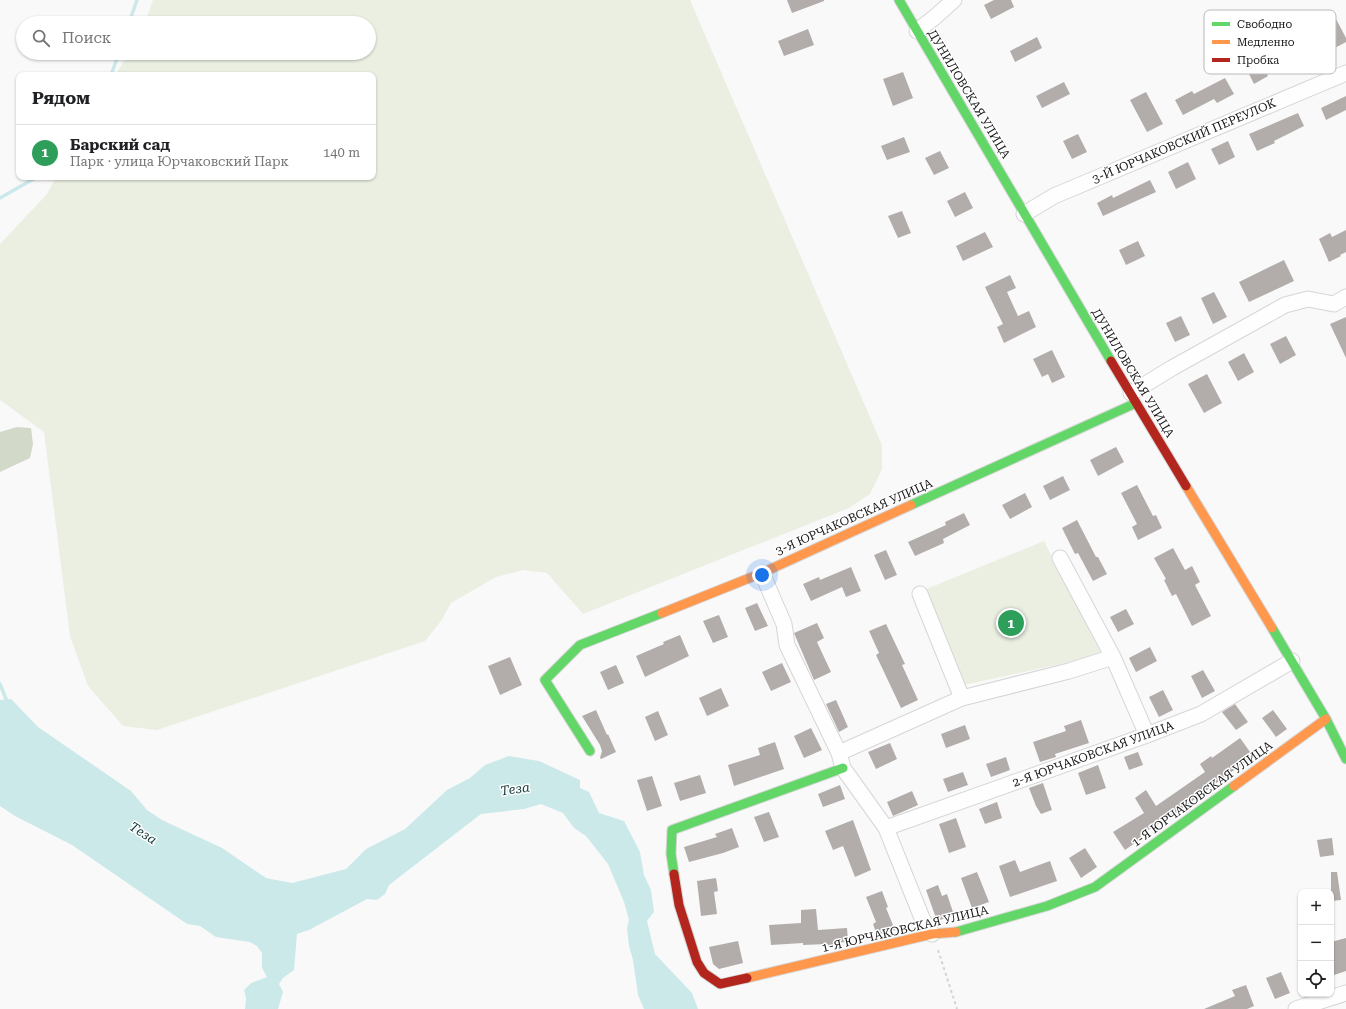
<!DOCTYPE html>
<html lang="ru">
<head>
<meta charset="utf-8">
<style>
	:root { --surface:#fff; --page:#f6f6f6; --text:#202124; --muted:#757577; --line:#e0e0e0; --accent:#1a73e8 }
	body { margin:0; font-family:"Roboto Serif",serif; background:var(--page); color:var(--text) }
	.controls { position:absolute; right:12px; bottom:12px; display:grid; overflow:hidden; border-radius:8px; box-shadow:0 1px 3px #0004 }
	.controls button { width:36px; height:36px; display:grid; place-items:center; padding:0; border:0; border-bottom:1px solid var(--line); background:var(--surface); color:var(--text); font:20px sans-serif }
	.you { position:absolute; left:762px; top:575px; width:14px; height:14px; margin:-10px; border:3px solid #fff; border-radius:50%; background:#1a73e8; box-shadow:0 0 0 6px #1a73e833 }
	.badge { display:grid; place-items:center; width:26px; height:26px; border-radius:50%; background:var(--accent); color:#fff; font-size:13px; font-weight:700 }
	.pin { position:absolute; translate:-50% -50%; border:2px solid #fff; box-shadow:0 1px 4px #0006 }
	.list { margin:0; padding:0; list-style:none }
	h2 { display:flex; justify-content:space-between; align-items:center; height:52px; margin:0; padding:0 16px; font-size:17px }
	h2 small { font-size:13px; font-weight:400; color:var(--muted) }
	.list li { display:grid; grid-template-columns:26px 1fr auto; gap:12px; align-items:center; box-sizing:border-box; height:56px; padding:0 16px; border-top:1px solid var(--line) }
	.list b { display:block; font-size:15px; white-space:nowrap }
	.list p { margin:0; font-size:13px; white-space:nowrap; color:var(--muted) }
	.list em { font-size:13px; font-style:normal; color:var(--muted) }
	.icon { flex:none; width:22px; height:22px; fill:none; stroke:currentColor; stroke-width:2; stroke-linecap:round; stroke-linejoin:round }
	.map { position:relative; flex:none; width:1346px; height:1009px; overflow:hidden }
	.search { position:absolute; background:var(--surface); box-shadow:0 1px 3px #0004; left:16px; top:16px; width:360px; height:44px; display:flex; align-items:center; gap:10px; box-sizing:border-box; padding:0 14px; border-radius:22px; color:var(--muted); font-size:15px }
	.panel { position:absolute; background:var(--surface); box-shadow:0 1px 3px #0004; left:16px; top:72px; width:360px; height:108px; border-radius:8px }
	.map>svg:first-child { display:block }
	.green { fill:#eaefe2 }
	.forest { fill:#d3d9c8 }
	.water { fill:#cce9ea }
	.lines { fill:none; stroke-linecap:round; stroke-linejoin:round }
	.stream { stroke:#cce9ea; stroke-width:3.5 }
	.building { fill:#b2adaa }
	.street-casing { stroke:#d6d6d7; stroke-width:17 }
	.fast-casing { stroke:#d6d6d7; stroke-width:11 }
	.slow-casing { stroke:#d6d6d7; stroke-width:11 }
	.jam-casing { stroke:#d6d6d7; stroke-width:11 }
	.path { stroke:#d4d4d5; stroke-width:2; stroke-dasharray:3 3; stroke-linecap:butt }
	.street { stroke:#fefefe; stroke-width:15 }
	.fast { stroke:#63d668; stroke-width:9 }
	.slow { stroke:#ff974d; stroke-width:9 }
	.jam { stroke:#b3261e; stroke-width:9 }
	.labels { text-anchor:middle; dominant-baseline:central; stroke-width:3; stroke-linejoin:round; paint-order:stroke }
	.street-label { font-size:12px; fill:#161617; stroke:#fff }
	.water-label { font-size:13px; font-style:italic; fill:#0c3536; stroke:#fff }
	.key { fill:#fff; stroke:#b9b9b9; stroke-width:1 }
	.key-label { font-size:11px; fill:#161617 }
</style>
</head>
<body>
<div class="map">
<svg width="1346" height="1009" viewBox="0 0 1346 1009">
	<rect width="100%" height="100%" fill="#f9f9fa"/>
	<!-- green -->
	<path class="green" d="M 153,0 L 690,0 L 882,445 L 882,469 L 870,494 L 849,508 L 583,614 L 547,573 L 523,570 L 496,577 L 451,603 L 441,621 L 425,641 L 157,730 L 123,726 L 88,686 L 70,636 L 44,432 L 0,400 L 0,244 L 47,194 L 56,177 L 373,177 L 373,75 L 116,75 L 128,53 L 369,53 L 369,23 L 145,23 Z
		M 1044,541 L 1102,655 L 964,685 L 924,590 Z"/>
	<!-- forest -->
	<path class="forest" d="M 17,427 L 31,428 L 33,444 L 30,458 L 0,472 L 0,432 Z"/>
	<!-- water -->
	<path class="water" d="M 11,699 L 38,727 L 131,791 L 147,810 L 162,820 L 222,848 L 266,878 L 292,883 L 346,869 L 366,849 L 405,829 L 447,790 L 470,778 L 485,765 L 509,756 L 539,761 L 580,780 L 580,788 L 589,792 L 599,813 L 624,821 L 640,852 L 644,875 L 651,890 L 654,912 L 647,921 L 655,954 L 692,993 L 698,1009 L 644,1009 L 638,995 L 633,960 L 629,946 L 627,928 L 629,920 L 624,902 L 608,864 L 586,836 L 574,828 L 563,813 L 541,804 L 524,809 L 481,814 L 389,885 L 385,894 L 377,900 L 367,899 L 309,930 L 297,934 L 294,970 L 283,978 L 279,984 L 283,992 L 278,1009 L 245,1009 L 246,998 L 244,990 L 251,983 L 267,977 L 262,968 L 262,953 L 257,946 L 250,942 L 216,937 L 200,926 L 187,924 L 72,845 L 15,816 L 0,806 L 0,700 Z"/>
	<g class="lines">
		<!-- stream -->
		<path class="stream" d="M 129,23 L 137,0
			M 111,75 L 119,53
			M 0,198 L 37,177
			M 0,684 L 8,704"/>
	</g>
	<!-- building -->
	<path class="building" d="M 787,0 L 824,0 L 824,1 L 792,13 Z
		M 994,0 L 1011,0 L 1014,7 L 991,19 L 984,5 Z
		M 1335,17 L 1346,38 L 1346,42 L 1331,50 L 1319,26 Z
		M 808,29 L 814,45 L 784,56 L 778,41 Z
		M 1037,37 L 1042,48 L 1015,62 L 1010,51 Z
		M 1256,52 L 1268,76 L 1254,84 L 1242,60 Z
		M 903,72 L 913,98 L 893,106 L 883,79 Z
		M 1225,78 L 1234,94 L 1217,103 L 1214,99 L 1183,115 L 1175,100 L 1192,91 L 1194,94 Z
		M 1064,82 L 1070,94 L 1042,108 L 1036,96 Z
		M 1146,92 L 1163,124 L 1147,132 L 1130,100 Z
		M 1346,96 L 1346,110 L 1326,120 L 1321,108 Z
		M 1298,113 L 1304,126 L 1274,141 L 1275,143 L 1257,151 L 1249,134 Z
		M 1078,134 L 1087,152 L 1072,159 L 1063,141 Z
		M 904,137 L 910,152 L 887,160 L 881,146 Z
		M 1228,141 L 1235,157 L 1219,165 L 1211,149 Z
		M 940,151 L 949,168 L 934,175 L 925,158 Z
		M 1188,162 L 1196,179 L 1176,189 L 1168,172 Z
		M 1150,180 L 1156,192 L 1103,216 L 1097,203 L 1112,195 L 1113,198 Z
		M 965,192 L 973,208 L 955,217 L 947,201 Z
		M 902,211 L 911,233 L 898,238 L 888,216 Z
		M 1346,230 L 1346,252 L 1340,255 L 1341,256 L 1329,262 L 1319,239 L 1330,233 L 1332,237 Z
		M 985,232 L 993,247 L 963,261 L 956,246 Z
		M 1138,241 L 1145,256 L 1126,265 L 1119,250 Z
		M 1284,260 L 1294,281 L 1249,302 L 1239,282 Z
		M 1010,275 L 1016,288 L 1007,292 L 1018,316 L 1029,311 L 1036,327 L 1004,343 L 997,327 L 1003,324 L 985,287 Z
		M 1214,292 L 1227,317 L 1213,324 L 1201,298 Z
		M 1181,316 L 1190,335 L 1175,342 L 1166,323 Z
		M 1346,317 L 1346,358 L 1330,324 Z
		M 1286,336 L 1296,355 L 1280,364 L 1270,344 Z
		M 1052,350 L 1065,377 L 1052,383 L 1048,374 L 1042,377 L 1033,359 Z
		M 1244,353 L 1254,372 L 1238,381 L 1228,362 Z
		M 1207,374 L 1222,403 L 1204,413 L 1188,384 Z
		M 1116,447 L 1124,462 L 1098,476 L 1090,460 Z
		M 1063,476 L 1070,490 L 1050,500 L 1043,486 Z
		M 1137,485 L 1153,516 L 1156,515 L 1162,528 L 1138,540 L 1132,527 L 1137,524 L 1121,493 Z
		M 1025,493 L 1032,507 L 1010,519 L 1002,505 Z
		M 964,513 L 970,525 L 943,539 L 944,543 L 915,556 L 908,542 L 946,525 L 945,522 Z
		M 1077,520 L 1096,557 L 1098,557 L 1107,574 L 1093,581 L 1078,553 L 1075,554 L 1062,528 Z
		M 1173,548 L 1185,570 L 1192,566 L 1200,582 L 1195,585 L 1211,616 L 1192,626 L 1176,594 L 1172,596 L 1164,580 L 1166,579 L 1154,558 Z
		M 886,550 L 897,575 L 885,580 L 874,555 Z
		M 851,567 L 861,591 L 846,597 L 842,587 L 811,601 L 803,584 L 819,577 L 820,580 Z
		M 757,603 L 768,626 L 755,631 L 745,608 Z
		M 1126,609 L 1134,624 L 1118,632 L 1110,617 Z
		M 719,615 L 728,637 L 713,643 L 703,621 Z
		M 817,623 L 824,638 L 817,642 L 831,672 L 814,680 L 794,633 Z
		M 886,624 L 905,664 L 902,665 L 918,700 L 901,708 L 876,655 L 879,653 L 869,631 Z
		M 680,635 L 689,656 L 645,677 L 636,656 L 664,644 L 663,642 Z
		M 1150,647 L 1157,661 L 1136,672 L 1129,658 Z
		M 510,657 L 522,685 L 500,695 L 488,666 Z
		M 782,663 L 791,682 L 771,691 L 762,672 Z
		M 616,665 L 624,683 L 608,690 L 600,672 Z
		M 1203,670 L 1215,691 L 1202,698 L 1191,676 Z
		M 721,688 L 729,706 L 707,716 L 699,698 Z
		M 1163,690 L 1173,710 L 1159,717 L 1149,697 Z
		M 836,700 L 848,727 L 839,732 L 826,704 Z
		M 1235,704 L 1248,722 L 1236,730 L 1222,712 Z
		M 596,710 L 607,735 L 608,734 L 616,752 L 601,759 L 600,758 L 602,751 L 600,745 L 582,716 Z
		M 1273,710 L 1287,729 L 1276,737 L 1262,718 Z
		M 658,711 L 668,735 L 655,741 L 645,717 Z
		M 1081,720 L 1089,743 L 1055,754 L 1056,757 L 1040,762 L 1033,742 L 1066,731 L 1064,726 Z
		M 965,725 L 970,739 L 946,748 L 941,734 Z
		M 811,728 L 822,750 L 804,758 L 794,736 Z
		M 1240,738 L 1253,756 L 1176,813 L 1140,835 L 1142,838 L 1125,850 L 1113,832 L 1144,813 L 1135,798 L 1146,790 L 1156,806 L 1205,772 L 1200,764 L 1211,756 L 1212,758 Z
		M 775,742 L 784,769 L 734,786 L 728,765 L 760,755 L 758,748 Z
		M 890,743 L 897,759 L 876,769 L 868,752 Z
		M 1138,752 L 1143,765 L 1129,770 L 1124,757 Z
		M 1006,757 L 1010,770 L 991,777 L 986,764 Z
		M 1098,765 L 1106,788 L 1086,795 L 1078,773 Z
		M 963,772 L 968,785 L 948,792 L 943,779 Z
		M 700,775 L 706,793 L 680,801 L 674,783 Z
		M 652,776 L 662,806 L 647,811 L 637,780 Z
		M 1043,783 L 1052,810 L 1041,814 L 1036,806 L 1029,788 Z
		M 840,785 L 845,799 L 823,807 L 818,794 Z
		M 912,791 L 918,805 L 893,816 L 887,802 Z
		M 997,802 L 1002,818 L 985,824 L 979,809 Z
		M 769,812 L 779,837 L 764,842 L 754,817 Z
		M 956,818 L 966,847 L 949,853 L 939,824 Z
		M 853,820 L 871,870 L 855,877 L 843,846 L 833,850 L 825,831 Z
		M 732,828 L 739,847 L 723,853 L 689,862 L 684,847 L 717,837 L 715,834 Z
		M 1332,838 L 1334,855 L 1320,857 L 1317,840 Z
		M 1085,848 L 1097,867 L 1081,878 L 1069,858 Z
		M 1015,860 L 1020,872 L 1050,861 L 1057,881 L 1010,897 L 999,866 Z
		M 977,872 L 989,902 L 972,908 L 961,878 Z
		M 1331,872 L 1337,872 L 1341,900 L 1331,901 Z
		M 716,878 L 718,891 L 714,892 L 717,914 L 701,916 L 697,881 Z
		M 938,885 L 942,896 L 947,894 L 954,915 L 937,921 L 926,890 Z
		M 882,891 L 888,907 L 886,908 L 895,930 L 877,935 L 873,924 L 876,922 L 866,897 Z
		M 816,909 L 818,930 L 847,928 L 848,941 L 828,946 L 828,944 L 803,945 L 803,943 L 771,945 L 769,925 L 801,923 L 801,910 Z
		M 1346,938 L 1346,971 L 1331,976 L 1331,942 Z
		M 738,941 L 743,963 L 719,969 L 713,964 L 709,947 Z
		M 1281,972 L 1290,993 L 1275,999 L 1266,978 Z
		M 1246,985 L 1254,1006 L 1247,1009 L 1204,1009 L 1235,996 L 1232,990 Z"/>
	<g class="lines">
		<!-- street casing -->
		<g class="street-casing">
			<path id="street" d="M 917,31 L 935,17 L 954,0
				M 1024,214 L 1054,196 L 1346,73
				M 1131,393 L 1172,368 L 1285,305 L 1308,299 L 1334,304 L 1346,297
				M 1060,558 L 1113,657 L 1147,735
				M 762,573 L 784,624 L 787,645 L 839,753 L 843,768 L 886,828 L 922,918 L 932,934
				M 920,594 L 962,698 L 1069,671 L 1113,657
				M 839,753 L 962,698
				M 886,828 L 1147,735 L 1201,714 L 1292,661
				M 1296,1009 L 1346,993"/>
		</g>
		<!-- fast casing -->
		<g class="fast-casing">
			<path id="fast" d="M 899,0 L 1111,361
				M 911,505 L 1136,403
				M 1272,628 L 1326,719 L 1346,759
				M 590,751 L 545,680 L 580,645 L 662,613
				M 674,874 L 671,854 L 672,830 L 843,768
				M 956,932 L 1047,906 L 1095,887 L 1234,786"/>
		</g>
		<!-- slow casing -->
		<g class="slow-casing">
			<path id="slow" d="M 1186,486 L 1272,628
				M 662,613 L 762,573 L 911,505
				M 1234,786 L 1326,719
				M 747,978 L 932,934 L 956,932"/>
		</g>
		<!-- jam casing -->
		<g class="jam-casing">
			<path id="jam" d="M 1111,361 L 1186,486
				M 674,874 L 679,905 L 697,962 L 704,973 L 720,984 L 747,978"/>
		</g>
		<!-- path -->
		<path class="path" d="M 938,950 L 957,1009"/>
		<!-- street -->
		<use href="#street" class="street"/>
		<!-- fast -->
		<use href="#fast" class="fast"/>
		<!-- slow -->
		<use href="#slow" class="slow"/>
		<!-- jam -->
		<use href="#jam" class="jam"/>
	</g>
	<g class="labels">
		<!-- street labels -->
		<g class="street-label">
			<text transform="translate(969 94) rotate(59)">ДУНИЛОВСКАЯ УЛИЦА</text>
			<text transform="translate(1184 141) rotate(-23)">3-Й ЮРЧАКОВСКИЙ ПЕРЕУЛОК</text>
			<text transform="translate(1133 373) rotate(59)">ДУНИЛОВСКАЯ УЛИЦА</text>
			<text transform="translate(854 517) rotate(-24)">3-Я ЮРЧАКОВСКАЯ УЛИЦА</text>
			<text transform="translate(1093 754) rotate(-20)">2-Я ЮРЧАКОВСКАЯ УЛИЦА</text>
			<text transform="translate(1202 794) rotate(-36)">1-Я ЮРЧАКОВСКАЯ УЛИЦА</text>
			<text transform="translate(905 929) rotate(-13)">1-Я ЮРЧАКОВСКАЯ УЛИЦА</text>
		</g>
		<!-- water labels -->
		<g class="water-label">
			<text transform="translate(515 789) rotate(-8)">Теза</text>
			<text transform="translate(143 833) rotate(33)">Теза</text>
		</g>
	</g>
	<!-- legend -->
	<rect x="1204" y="10" width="132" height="64" rx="6" class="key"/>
	<rect x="1212" y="22" width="18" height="4" fill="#63d668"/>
	<rect x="1212" y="40" width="18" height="4" fill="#ff974d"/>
	<rect x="1212" y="58" width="18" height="4" fill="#b3261e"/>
	<g class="key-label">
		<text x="1237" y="28">Свободно</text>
		<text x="1237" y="46">Медленно</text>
		<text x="1237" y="64">Пробка</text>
	</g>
</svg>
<div class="controls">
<button>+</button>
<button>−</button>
<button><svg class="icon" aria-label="locate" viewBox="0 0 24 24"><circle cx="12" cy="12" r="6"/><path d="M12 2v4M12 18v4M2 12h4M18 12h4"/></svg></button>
</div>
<div class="you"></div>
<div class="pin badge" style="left:1011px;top:623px;background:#2e9e5b">1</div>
<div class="search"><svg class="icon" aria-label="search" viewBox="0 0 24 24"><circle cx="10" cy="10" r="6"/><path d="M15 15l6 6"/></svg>Поиск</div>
<section class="panel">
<h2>Рядом<small></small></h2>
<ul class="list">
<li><span class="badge" style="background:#2e9e5b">1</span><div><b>Барский сад</b><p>Парк · улица Юрчаковский Парк</p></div><em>140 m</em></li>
</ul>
</section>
</div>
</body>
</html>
